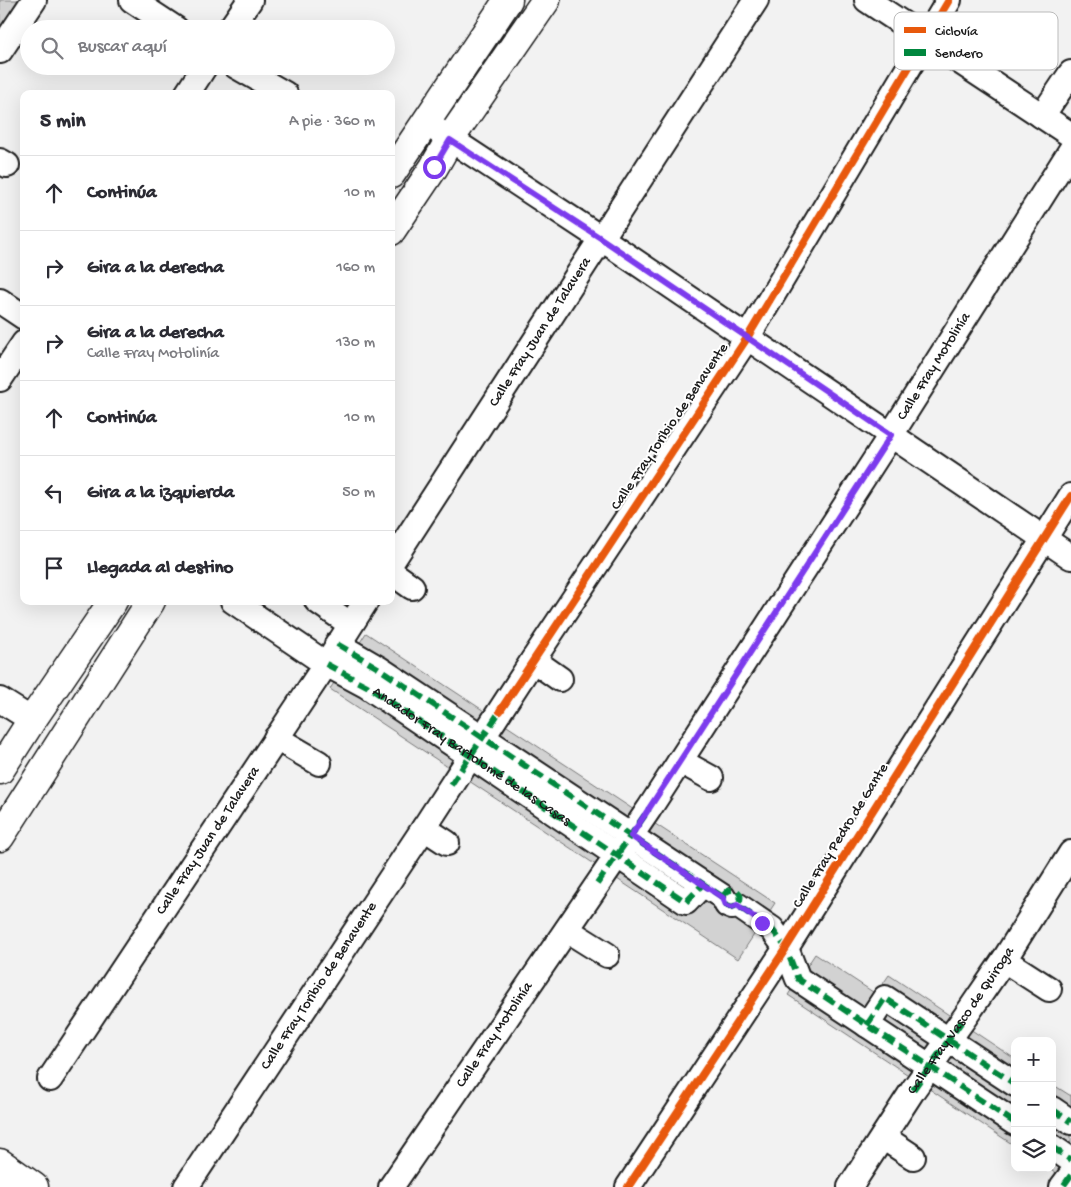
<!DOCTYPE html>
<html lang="es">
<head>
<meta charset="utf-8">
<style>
	:root { --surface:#fff; --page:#f2f2f3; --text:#2b2b33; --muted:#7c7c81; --line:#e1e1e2 }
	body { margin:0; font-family:"Gochi Hand",sans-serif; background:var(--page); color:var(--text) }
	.controls { position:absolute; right:15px; bottom:15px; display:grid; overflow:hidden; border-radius:10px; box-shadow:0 5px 20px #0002 }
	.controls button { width:45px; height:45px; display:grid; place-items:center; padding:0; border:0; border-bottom:1px solid var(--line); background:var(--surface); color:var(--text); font:25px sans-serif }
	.stop { position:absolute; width:15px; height:15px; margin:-11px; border:4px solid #7c3aed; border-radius:50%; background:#fff }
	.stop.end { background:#7c3aed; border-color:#fff; box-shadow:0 1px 5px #0008 }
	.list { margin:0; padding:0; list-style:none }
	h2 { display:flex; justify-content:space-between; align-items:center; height:65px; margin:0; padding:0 20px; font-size:21px }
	h2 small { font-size:16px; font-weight:400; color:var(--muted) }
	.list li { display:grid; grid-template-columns:32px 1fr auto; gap:15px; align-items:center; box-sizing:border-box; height:75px; padding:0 20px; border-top:1px solid var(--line) }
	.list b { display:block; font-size:19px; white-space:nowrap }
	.list p { margin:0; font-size:16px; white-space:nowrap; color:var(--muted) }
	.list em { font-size:16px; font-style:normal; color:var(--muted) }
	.icon { flex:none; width:28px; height:28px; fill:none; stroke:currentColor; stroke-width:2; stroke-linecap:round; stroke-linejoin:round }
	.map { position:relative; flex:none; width:1071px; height:1187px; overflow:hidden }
	.search { position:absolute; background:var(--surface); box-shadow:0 5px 20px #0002; left:20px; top:20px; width:375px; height:55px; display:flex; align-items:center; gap:12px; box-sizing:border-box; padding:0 18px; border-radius:28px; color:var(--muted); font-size:19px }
	.panel { position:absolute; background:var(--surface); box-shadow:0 5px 20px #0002; left:20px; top:90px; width:375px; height:515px; border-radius:10px }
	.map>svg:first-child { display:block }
	.green { fill:#d2d2d2; stroke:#777 }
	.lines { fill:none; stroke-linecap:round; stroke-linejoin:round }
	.minor-casing { stroke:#1c1c1c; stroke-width:28 }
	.major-casing { stroke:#1c1c1c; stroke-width:31 }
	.minor { stroke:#fff; stroke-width:24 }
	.major { stroke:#fff; stroke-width:28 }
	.quiet { stroke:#00873e; stroke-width:6; stroke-dasharray:12 6; stroke-linecap:butt }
	.cycleway-casing { stroke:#fff; stroke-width:11 }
	.cycleway { stroke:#e8590c; stroke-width:8 }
	.route { stroke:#7c3aed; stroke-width:6 }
	.labels { text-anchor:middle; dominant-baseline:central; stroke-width:4; stroke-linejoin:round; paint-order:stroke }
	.street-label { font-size:15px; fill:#1c1c1c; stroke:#fff }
	.key { fill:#fff; stroke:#bbb; stroke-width:1 }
	.key-label { font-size:14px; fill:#1c1c1c }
</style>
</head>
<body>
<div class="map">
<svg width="1071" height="1187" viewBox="0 0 1071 1187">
	<rect width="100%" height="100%" fill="#f2f2f2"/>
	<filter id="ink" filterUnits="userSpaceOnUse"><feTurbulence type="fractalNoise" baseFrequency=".02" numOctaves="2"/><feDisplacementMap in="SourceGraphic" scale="10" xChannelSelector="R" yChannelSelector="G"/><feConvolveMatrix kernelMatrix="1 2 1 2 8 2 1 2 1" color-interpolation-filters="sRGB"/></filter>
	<g filter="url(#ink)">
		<!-- green -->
		<path class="green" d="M 0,0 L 25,0 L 0,39 Z
			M 366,633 L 775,903 L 738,959 L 330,689 Z
			M 815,954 L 876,994 L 889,975 L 1015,1059 L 1015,1146 L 788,995 Z
			M 1052,1084 L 1071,1096 L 1071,1183 L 1049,1168 L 1052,1168 Z"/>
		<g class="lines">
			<!-- minor casing -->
			<g class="minor-casing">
				<g id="minor">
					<path d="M 132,0 L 176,29"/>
					<path d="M 867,0 L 1071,135"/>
					<path d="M 230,29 L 250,0"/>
					<path d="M 0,51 L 34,0"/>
					<path d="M 236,66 L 285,94"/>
					<path d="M 187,94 L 205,66"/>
					<path d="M 1042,116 L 1071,73"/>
					<path d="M 426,123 L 602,239 L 1071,557"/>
					<path d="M 0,161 L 7,165"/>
					<path d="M 0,301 L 24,317"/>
					<path d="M 0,379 L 24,343"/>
					<path id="s1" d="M 391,563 L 756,0"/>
					<path d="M 391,572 L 412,587"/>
					<path id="s2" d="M 233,601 L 326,664 L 367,686 L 686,902 L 703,884"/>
					<path d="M 317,601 L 350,624"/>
					<path d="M 337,644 L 378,668 L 703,884 L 723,897 L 727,905 L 732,907 L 737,905 L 772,929 L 786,948 L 798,979 L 1015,1123"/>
					<path d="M 533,660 L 560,679"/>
					<path d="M 0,700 L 32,720"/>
					<path d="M 276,738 L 319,763"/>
					<path d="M 680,761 L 711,778"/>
					<path d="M 424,828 L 447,843"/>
					<path d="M 567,930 L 607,955"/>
					<path d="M 1004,960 L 1049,989"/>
					<path d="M 867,1025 L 885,998 L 1015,1084"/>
					<path id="s3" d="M 50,1079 L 326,664 L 366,601"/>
					<path d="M 1052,1109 L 1071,1122"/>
					<path d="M 883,1137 L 913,1157"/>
					<path d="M 1052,1147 L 1071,1160"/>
					<path d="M 0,1186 L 2,1187"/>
					<path id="s4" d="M 186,1187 L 424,828 L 533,660 L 747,338 L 949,0"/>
					<path id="s5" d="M 391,1187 L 649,809 L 891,435 L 1071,150"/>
					<path d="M 628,1187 L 786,948 L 1071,496"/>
					<path id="s6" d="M 850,1187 L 913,1090 L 965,1017 L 1004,960 L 1071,853"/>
					<path d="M 1062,1187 L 1071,1175"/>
				</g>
			</g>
			<!-- major casing -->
			<g class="major-casing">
				<path id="major" d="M 391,174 L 508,0
					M 391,231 L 434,167 L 450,139 L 546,0
					M 0,770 L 32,720 L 113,601
					M 0,837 L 151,601
					M 0,1163 L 34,1187"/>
			</g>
			<!-- minor -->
			<use href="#minor" class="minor"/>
			<!-- major -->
			<use href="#major" class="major"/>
			<!-- quiet -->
			<path class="quiet" d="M 337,644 L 378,668 L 703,884 L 723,897 L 727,905 L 732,907 L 737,905 L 772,929 L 786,948 L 798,979 L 1015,1123
				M 326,664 L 367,686 L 686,902 L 703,884
				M 451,785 L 500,711
				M 597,884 L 649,809
				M 723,897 C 730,882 748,893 737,905
				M 867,1025 L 885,998 L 1015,1084
				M 913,1090 L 965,1017
				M 1052,1109 L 1071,1122
				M 1052,1147 L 1071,1160
				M 1064,1185 L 1071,1175"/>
			<!-- cycleway casing -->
			<g class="cycleway-casing">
				<path id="cycleway" d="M 500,711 L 747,338 L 949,0
					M 628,1187 L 786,948 L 1071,496"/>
			</g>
			<!-- cycleway -->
			<use href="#cycleway" class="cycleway"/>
		</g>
	</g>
	<g class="lines" filter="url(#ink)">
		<!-- route -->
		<path class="route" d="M 434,167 L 450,140 L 602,239 L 891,435 L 680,761 L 631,836 L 723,898 L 726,905 L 732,907 L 737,905 L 762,923"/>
	</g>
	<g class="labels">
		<!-- street labels -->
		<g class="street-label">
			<text stroke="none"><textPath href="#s1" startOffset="275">Calle Fray Juan de Talavera</textPath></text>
			<text stroke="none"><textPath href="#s5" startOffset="984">Calle Fray Motolinía</textPath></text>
			<text transform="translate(670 427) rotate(-56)">Calle Fray Toribio de Benavente</text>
			<text stroke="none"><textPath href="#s2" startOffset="285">Andador Fray Bartolomé de las Casas</textPath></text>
			<text transform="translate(841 836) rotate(-58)">Calle Fray Pedro de Gante</text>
			<text stroke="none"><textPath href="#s3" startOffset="286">Calle Fray Juan de Talavera</textPath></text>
			<text stroke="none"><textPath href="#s4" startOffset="241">Calle Fray Toribio de Benavente</textPath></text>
			<text stroke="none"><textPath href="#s6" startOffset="200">Calle Fray Vasco de Quiroga</textPath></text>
			<text stroke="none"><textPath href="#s5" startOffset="184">Calle Fray Motolinía</textPath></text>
		</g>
	</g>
	<!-- legend -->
	<rect x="894" y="12" width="164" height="58" rx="8" class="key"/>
	<rect x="904" y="27" width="22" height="6" fill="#e8590c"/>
	<rect x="904" y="49" width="22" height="7" fill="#00873e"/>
	<g class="key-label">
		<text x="935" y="35">Ciclovía</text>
		<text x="935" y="57">Sendero</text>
	</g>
</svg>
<div class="controls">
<button>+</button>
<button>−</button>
<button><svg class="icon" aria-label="layers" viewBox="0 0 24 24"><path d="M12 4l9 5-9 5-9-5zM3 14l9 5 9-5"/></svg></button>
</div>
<div class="stop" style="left:434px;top:167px"></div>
<div class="stop end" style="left:762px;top:923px"></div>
<div class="search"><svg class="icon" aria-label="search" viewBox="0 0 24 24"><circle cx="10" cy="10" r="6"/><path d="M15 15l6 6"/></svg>Buscar aquí</div>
<section class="panel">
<h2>5 min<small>A pie · 360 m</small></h2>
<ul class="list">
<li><svg class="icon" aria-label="ahead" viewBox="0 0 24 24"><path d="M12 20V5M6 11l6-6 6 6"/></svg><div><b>Continúa</b></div><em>10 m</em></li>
<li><svg class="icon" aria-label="right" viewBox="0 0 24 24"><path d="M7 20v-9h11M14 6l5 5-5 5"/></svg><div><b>Gira a la derecha</b></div><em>160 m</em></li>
<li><svg class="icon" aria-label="right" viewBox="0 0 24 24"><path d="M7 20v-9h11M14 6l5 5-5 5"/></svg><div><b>Gira a la derecha</b><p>Calle Fray Motolinía</p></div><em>130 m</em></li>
<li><svg class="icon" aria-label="ahead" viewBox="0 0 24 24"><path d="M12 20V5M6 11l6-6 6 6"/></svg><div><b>Continúa</b></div><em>10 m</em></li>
<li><svg class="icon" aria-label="left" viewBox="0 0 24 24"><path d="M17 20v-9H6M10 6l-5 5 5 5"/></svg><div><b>Gira a la izquierda</b></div><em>50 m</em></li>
<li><svg class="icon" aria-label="arrive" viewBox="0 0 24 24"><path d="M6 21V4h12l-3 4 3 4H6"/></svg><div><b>Llegada al destino</b></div></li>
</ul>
</section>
</div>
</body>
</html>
